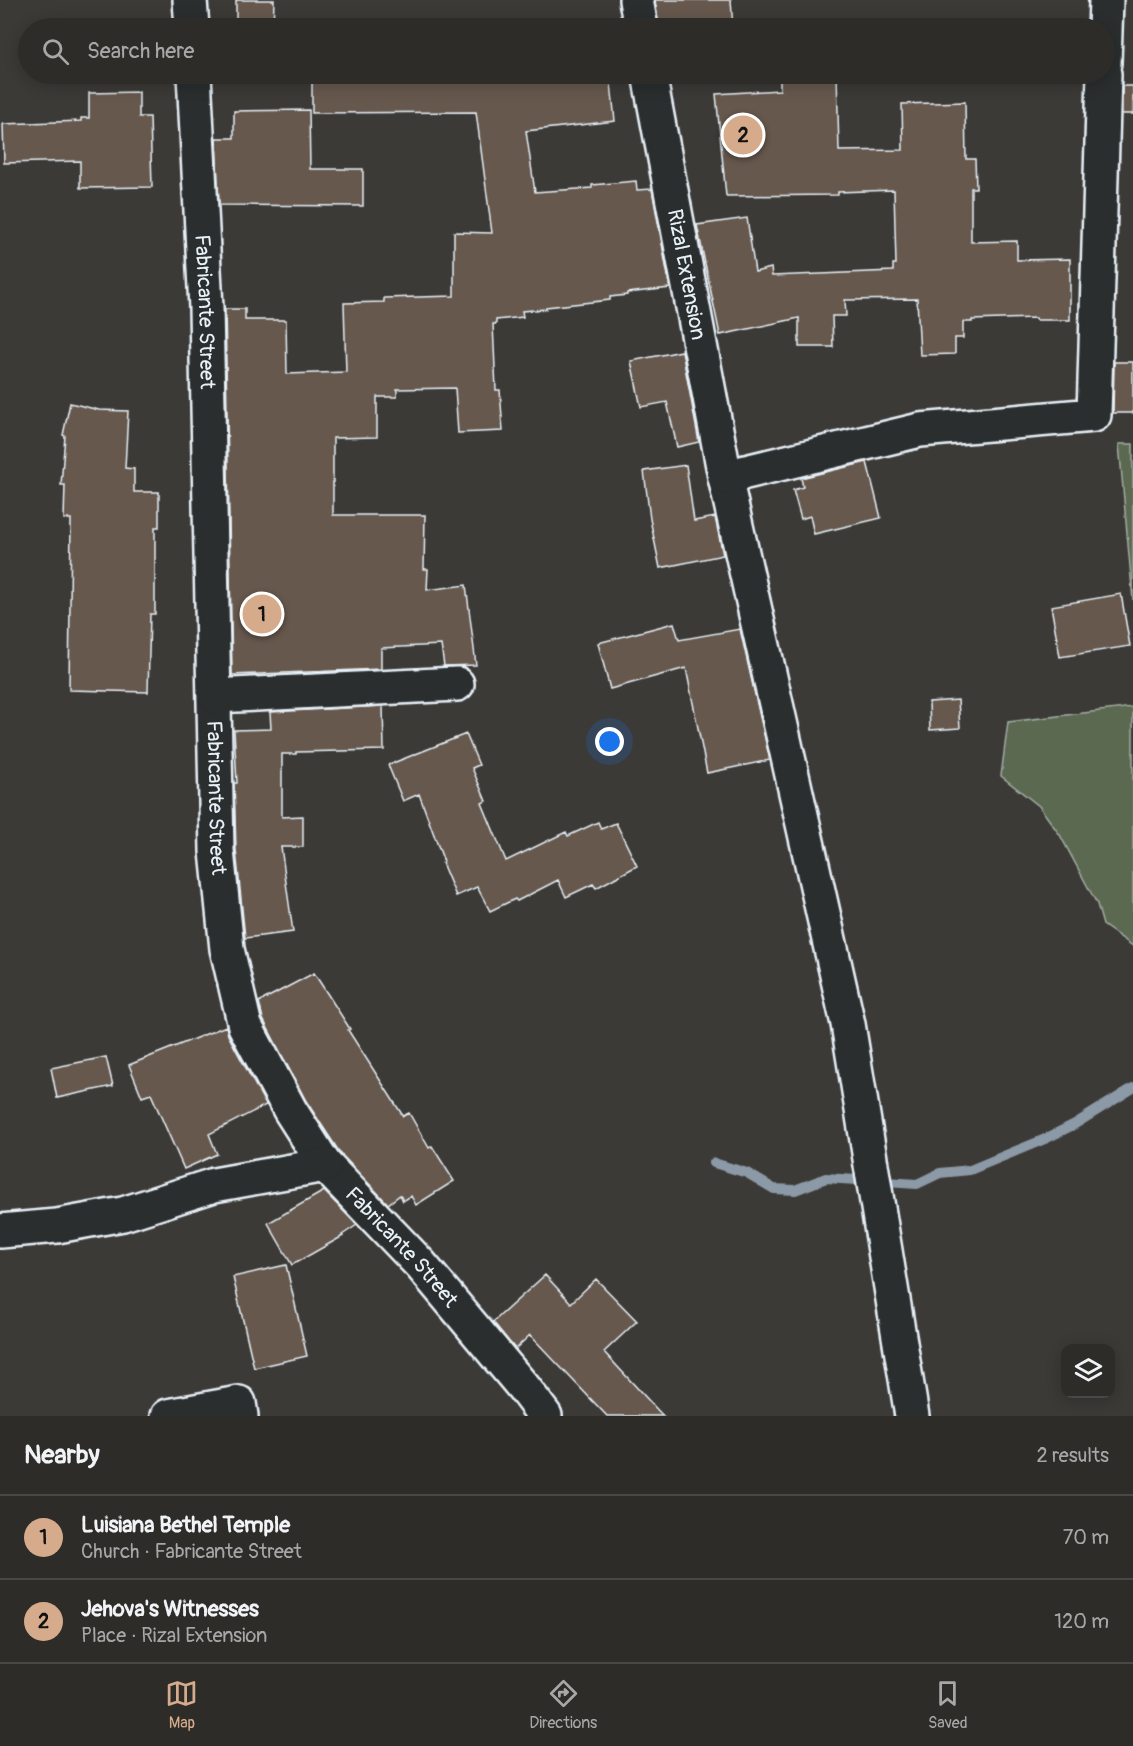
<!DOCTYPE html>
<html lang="en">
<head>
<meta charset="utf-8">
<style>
	:root { --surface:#2d2c29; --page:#353431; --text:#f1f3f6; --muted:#a7a7a8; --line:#484846; --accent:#d6ab8b }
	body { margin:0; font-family:Pangolin,sans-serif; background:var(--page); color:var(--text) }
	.controls { position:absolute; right:18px; bottom:18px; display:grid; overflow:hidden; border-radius:12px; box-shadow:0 3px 15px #0003 }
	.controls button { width:54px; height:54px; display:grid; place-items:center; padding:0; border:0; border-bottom:2px solid var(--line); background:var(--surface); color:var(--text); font:30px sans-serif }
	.you { position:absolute; left:610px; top:742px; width:21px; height:21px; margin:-15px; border:4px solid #fff; border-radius:50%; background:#1a73e8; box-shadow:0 0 0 9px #1a73e833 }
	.badge { display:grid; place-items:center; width:39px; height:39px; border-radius:50%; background:var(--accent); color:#111; font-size:20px; font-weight:700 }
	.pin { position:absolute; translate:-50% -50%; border:3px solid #fff; box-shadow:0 2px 6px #0006 }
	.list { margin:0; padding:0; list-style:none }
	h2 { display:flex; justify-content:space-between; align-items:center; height:78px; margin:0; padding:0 24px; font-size:26px }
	h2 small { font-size:20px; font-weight:400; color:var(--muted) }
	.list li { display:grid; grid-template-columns:39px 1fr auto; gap:18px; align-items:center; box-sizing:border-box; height:84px; padding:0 24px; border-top:2px solid var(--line) }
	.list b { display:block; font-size:22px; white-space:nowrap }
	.list p { margin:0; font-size:20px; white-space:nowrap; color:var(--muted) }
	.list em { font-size:20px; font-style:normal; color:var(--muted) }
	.icon { flex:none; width:33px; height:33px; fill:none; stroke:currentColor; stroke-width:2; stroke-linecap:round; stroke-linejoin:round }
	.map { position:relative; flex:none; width:1133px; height:1416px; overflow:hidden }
	.search { position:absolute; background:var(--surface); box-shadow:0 3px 15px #0003; left:18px; right:18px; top:18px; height:66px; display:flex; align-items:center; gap:15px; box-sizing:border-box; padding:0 21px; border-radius:33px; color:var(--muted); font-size:22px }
	.sheet { height:246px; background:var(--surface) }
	nav { display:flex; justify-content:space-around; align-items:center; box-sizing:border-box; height:84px; border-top:2px solid var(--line); background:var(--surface); font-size:16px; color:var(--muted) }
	nav a { display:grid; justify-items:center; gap:3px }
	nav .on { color:var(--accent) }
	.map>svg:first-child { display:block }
	.green { fill:#5c6951; stroke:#a2ada4; stroke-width:1.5 }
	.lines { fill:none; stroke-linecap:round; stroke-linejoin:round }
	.stream { stroke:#8b9aa6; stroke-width:10 }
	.building { fill:#66584d; stroke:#e8f1f8; stroke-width:1.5 }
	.street-casing { stroke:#e8f1f8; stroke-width:38 }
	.street { stroke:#2a2d2e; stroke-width:33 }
	.labels { text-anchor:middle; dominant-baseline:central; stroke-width:5; stroke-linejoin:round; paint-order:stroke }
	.street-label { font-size:21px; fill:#e8f1f8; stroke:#2a2d2e }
</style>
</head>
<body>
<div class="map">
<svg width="1133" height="1416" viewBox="0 0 1133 1416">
	<rect width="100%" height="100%" fill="#3c3a37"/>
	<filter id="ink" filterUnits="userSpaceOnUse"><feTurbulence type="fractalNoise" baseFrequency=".0167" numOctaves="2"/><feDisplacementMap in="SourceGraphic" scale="12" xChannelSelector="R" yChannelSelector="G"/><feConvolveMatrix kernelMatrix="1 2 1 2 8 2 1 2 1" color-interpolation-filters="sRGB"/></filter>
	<g filter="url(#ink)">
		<!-- green -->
		<path class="green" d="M 1119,444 L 1133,444 L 1133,600 Z
			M 1133,707 L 1133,946 L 1103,925 L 1097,904 L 1060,835 L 1039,806 L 1001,776 L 1008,722 Z"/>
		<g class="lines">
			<!-- stream -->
			<path class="stream" d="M 714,1163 L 747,1173 L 774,1189 L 795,1190 L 826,1178 L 917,1184 L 940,1173 L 970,1170 L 1045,1139 L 1075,1124 L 1133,1088"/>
		</g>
		<!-- building -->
		<path class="building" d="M 236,0 L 274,0 L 273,28 L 236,28 Z
			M 655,0 L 731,0 L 733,28 L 659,28 Z
			M 370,74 L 463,74 L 463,78 L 496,74 L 610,74 L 615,121 L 526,131 L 535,192 L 592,188 L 592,185 L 636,181 L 637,190 L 652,189 L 670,288 L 627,293 L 627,295 L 610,297 L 610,300 L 546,307 L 546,309 L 522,311 L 523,317 L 496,320 L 496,324 L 493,324 L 496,390 L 500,390 L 503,431 L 458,433 L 455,388 L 397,389 L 397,397 L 377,397 L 377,437 L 333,438 L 333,515 L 425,515 L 424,569 L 428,569 L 427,590 L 466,585 L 476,665 L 444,666 L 441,645 L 381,648 L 381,669 L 232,675 L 225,309 L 245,309 L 245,320 L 286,320 L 287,374 L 346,372 L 344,303 L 384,302 L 384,298 L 454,296 L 454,232 L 492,233 L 476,112 L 312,113 L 312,78 L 370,78 Z
			M 780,74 L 837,74 L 839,151 L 903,150 L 902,104 L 965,102 L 966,159 L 975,159 L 976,188 L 971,188 L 971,242 L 1017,241 L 1017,260 L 1070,259 L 1070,320 L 1036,320 L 1036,318 L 972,320 L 972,322 L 963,322 L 963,338 L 955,338 L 955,354 L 920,355 L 917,299 L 845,300 L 846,316 L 832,316 L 833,347 L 799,347 L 799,318 L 720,335 L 697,225 L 747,218 L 755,272 L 771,268 L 772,276 L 893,271 L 893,264 L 896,264 L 894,190 L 838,192 L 838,195 L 726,196 L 716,94 L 780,90 Z
			M 1122,86 L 1133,86 L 1133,114 L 1122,114 Z
			M 139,92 L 139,117 L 150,117 L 152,187 L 80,188 L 80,161 L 4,163 L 3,124 L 81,121 L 81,118 L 89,118 L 89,93 Z
			M 309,110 L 310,169 L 363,169 L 363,206 L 219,205 L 216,138 L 234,138 L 234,111 Z
			M 682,351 L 699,442 L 677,447 L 667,402 L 641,407 L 631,361 Z
			M 1114,362 L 1133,362 L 1133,413 L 1113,413 Z
			M 70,403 L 99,410 L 128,411 L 125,468 L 134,469 L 134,492 L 159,492 L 159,527 L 155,527 L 155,614 L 150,614 L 148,692 L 69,690 L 71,519 L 64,519 L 65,485 L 61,485 L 65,436 L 63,435 Z
			M 867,462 L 881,518 L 814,534 L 810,516 L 801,519 L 793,490 L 803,487 L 801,478 Z
			M 686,465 L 694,521 L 715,517 L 723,555 L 660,568 L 650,519 L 644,471 Z
			M 1121,594 L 1130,646 L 1060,657 L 1051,606 Z
			M 674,623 L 679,640 L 740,629 L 770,760 L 707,773 L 686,668 L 610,689 L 598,643 Z
			M 958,700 L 960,728 L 930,730 L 929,702 Z
			M 383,706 L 384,750 L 296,752 L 296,754 L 282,754 L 282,817 L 303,816 L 303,847 L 281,847 L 293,932 L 245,938 L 236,850 L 234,783 L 237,783 L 234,730 L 271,729 L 270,712 Z
			M 466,734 L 479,765 L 472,768 L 486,801 L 482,803 L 506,861 L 566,832 L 568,836 L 598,822 L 601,829 L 616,823 L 637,866 L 596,888 L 593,884 L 566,897 L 558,880 L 517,901 L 515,899 L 490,911 L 477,887 L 456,896 L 442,863 L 444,862 L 419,794 L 403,801 L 388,765 Z
			M 314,973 L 350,1029 L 348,1030 L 403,1116 L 409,1113 L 429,1148 L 432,1146 L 454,1181 L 416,1205 L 411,1196 L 403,1201 L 400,1195 L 388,1204 L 340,1153 L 306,1101 L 263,1019 L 259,1002 Z
			M 226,1026 L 228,1035 L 266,1105 L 209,1134 L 217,1154 L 184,1169 L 151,1094 L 142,1097 L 129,1065 Z
			M 106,1057 L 113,1086 L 57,1098 L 51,1068 Z
			M 324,1191 L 357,1225 L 342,1235 L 343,1236 L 292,1265 L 268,1223 Z
			M 286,1265 L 307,1356 L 254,1368 L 233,1277 Z
			M 545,1275 L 571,1303 L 596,1279 L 637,1321 L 604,1352 L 663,1416 L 607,1416 L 530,1335 L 515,1349 L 493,1322 Z"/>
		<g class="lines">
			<!-- street casing -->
			<g class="street-casing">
				<g id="street">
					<path d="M 190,0 L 192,28"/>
					<path d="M 636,0 L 641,28"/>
					<path d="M 1104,63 L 1106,0"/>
					<path id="s1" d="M 194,74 L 206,308 L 217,851 L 227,949 L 245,1026 L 290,1110 L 325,1165 L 421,1265 L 524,1388 L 545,1416"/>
					<path id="s2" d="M 649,74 L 725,477 L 848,1024 L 912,1416"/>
					<path d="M 725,477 L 920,430 L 1094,415 L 1104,74"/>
					<path d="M 215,696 L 457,684"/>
					<path d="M 0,1231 L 57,1226 L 123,1214 L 214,1185 L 325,1165"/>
					<path d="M 168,1416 L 239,1403 L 241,1416"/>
				</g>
			</g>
			<!-- street -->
			<use href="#street" class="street"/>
		</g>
	</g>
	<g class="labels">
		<!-- street labels -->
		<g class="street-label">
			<text stroke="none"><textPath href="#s2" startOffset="204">Rizal Extension</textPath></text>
			<text stroke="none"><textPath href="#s1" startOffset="238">Fabricante Street</textPath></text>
			<text stroke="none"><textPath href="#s1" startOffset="724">Fabricante Street</textPath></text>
			<text stroke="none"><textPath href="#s1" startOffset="1228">Fabricante Street</textPath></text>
		</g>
	</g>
</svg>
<div class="controls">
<button><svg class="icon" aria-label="layers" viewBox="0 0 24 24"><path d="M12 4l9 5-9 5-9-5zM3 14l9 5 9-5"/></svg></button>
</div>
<div class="you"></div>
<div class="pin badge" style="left:262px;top:614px">1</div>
<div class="pin badge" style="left:743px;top:135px">2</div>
<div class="search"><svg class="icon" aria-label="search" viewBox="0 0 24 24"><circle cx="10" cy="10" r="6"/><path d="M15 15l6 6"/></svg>Search here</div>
</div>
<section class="sheet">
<h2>Nearby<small>2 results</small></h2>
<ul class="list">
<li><span class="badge">1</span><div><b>Luisiana Bethel Temple</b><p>Church · Fabricante Street</p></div><em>70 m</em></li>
<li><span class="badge">2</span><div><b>Jehova's Witnesses</b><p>Place · Rizal Extension</p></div><em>120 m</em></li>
</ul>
</section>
<nav>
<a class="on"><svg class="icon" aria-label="map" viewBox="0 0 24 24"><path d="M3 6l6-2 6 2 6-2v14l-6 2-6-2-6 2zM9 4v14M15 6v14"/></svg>Map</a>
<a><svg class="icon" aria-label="directions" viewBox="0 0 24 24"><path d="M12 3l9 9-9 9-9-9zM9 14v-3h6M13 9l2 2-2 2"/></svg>Directions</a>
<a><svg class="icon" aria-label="saved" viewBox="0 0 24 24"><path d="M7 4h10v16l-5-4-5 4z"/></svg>Saved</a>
</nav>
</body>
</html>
